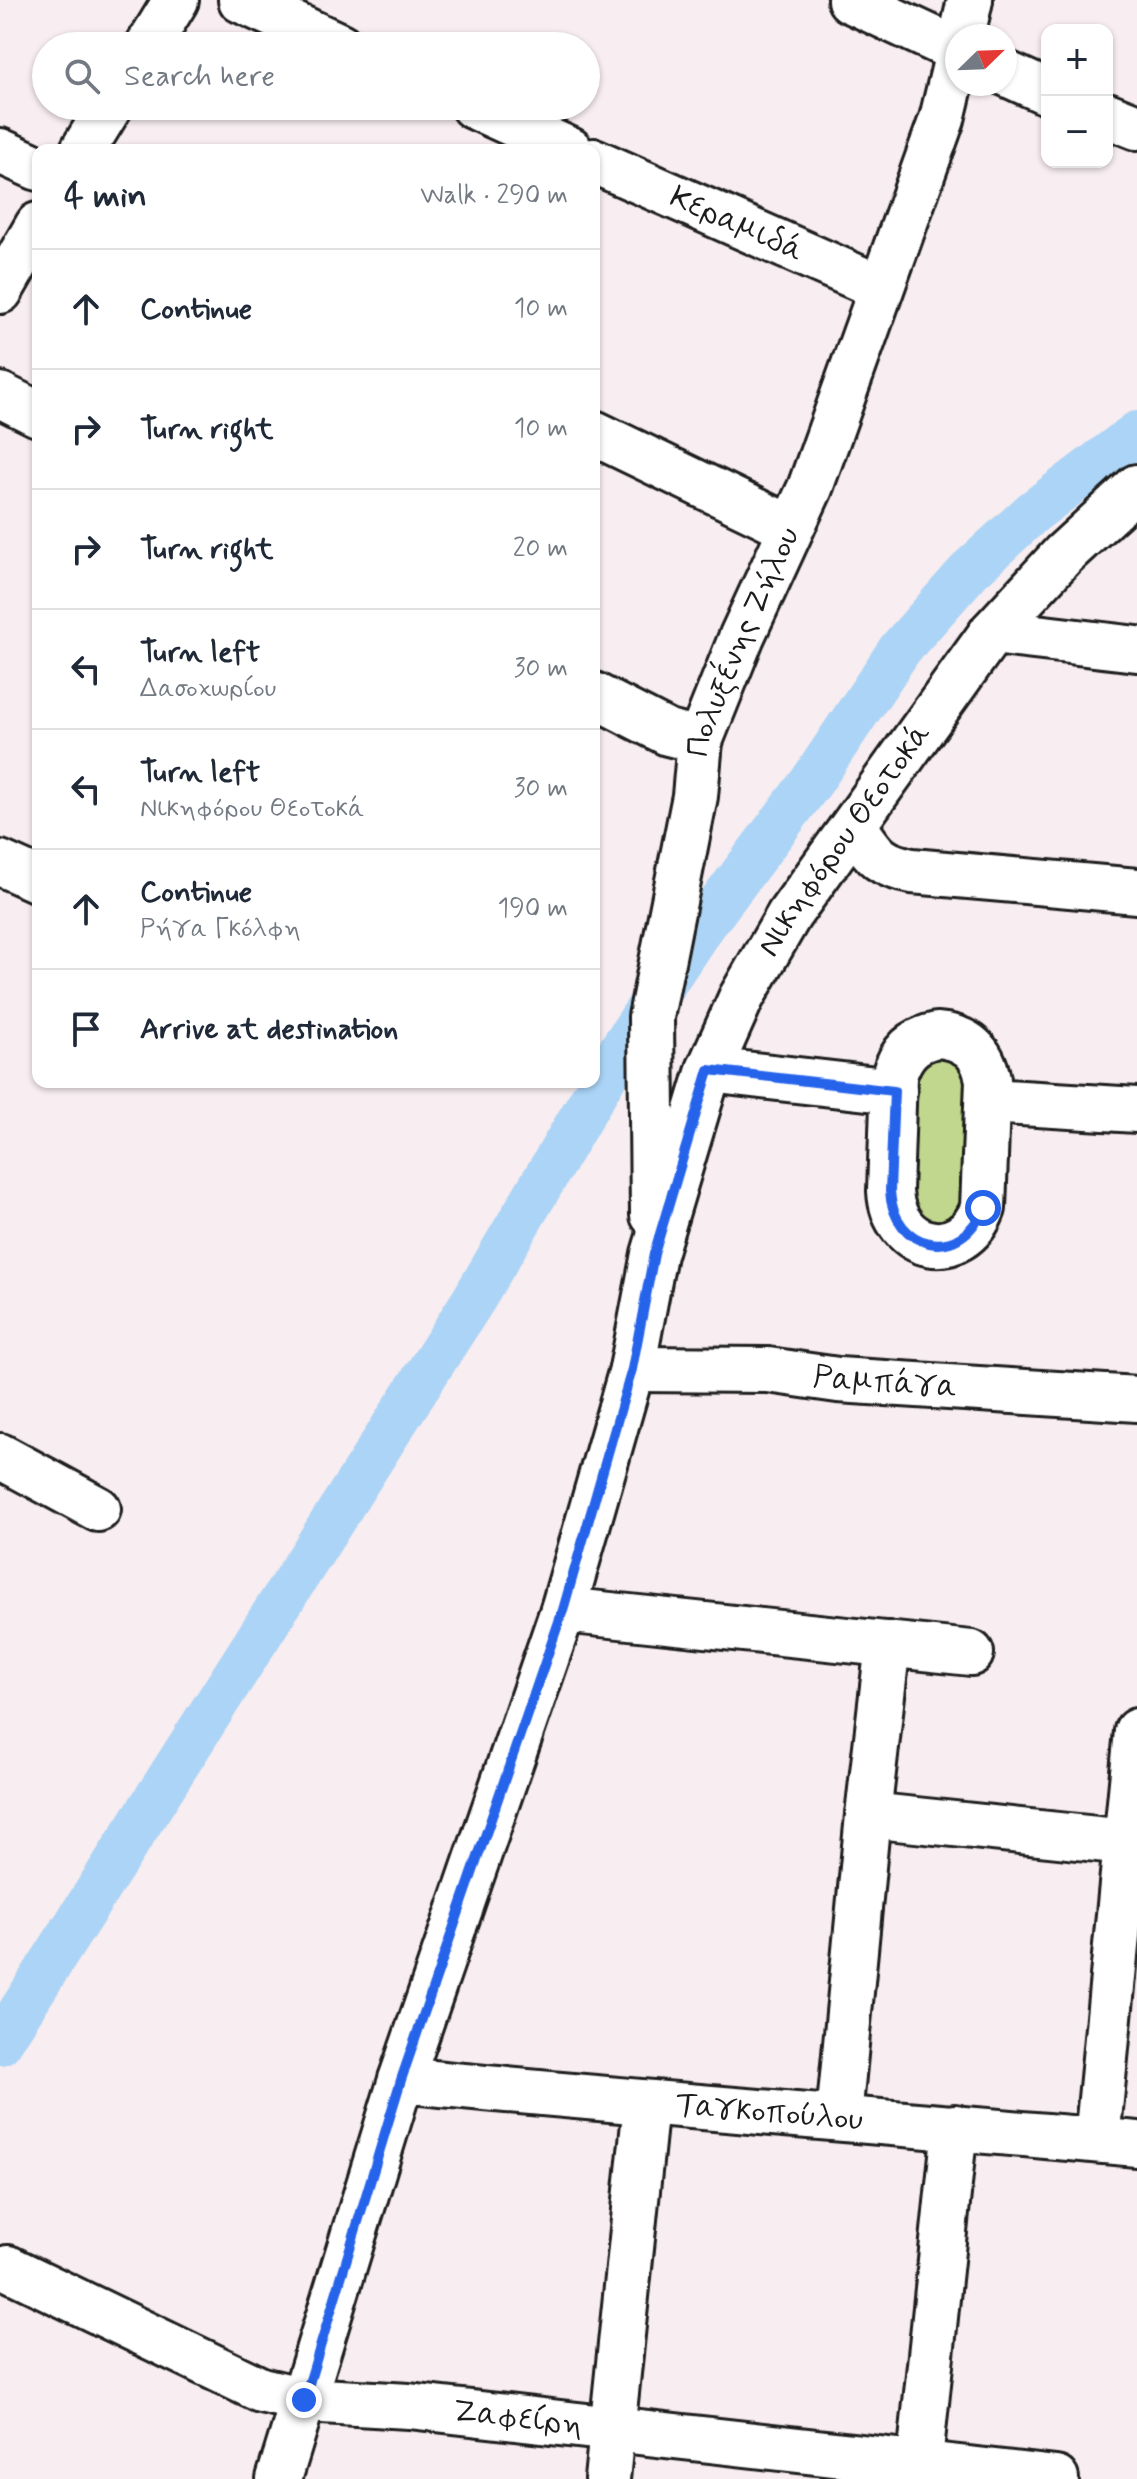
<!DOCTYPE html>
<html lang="en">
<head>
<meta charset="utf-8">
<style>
	:root { --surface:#fff; --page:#f6f6f7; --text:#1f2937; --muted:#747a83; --line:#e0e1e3 }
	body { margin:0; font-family:Mynerve,sans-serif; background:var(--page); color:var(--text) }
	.controls { position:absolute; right:24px; top:24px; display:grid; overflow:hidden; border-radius:16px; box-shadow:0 2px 6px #0004 }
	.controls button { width:72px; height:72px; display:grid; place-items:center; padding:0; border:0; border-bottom:2px solid var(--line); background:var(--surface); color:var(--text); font:40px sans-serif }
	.compass { position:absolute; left:945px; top:24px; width:72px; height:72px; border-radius:50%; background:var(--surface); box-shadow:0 2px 6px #0004; rotate:67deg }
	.stop { position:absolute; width:24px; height:24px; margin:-18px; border:6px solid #2563eb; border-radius:50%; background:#fff }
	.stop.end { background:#2563eb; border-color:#fff; box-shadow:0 2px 8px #0008 }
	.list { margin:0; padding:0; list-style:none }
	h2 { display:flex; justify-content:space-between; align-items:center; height:104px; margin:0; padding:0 32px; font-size:34px }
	h2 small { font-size:26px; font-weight:400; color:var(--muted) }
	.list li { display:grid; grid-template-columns:52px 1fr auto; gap:24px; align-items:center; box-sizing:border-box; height:120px; padding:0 32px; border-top:2px solid var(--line) }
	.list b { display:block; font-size:30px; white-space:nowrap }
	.list p { margin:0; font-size:26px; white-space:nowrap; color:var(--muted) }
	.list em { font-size:26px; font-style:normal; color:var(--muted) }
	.icon { flex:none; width:44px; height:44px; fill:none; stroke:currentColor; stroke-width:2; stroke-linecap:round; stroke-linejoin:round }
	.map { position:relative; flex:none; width:1137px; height:2479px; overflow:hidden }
	.search { position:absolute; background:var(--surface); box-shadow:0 2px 6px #0004; left:32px; top:32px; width:568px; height:88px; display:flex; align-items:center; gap:20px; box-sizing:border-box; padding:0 28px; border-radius:44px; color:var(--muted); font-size:30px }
	.panel { position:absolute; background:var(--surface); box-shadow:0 2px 6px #0004; left:32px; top:144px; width:568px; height:944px; border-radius:16px }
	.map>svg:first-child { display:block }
	.green { fill:#c0d78d; stroke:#6e7a54; stroke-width:2 }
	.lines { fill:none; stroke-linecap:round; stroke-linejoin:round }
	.canal { stroke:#abd4f6; stroke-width:44 }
	.minor-casing { stroke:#1c1c1c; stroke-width:50 }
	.minor { stroke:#fff; stroke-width:44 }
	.route { stroke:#2563eb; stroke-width:10 }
	.labels { text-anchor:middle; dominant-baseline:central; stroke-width:6; stroke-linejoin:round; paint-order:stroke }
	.street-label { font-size:32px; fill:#1c1c1c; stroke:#fff }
</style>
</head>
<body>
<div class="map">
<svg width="1137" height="2479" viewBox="0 0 1137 2479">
	<rect width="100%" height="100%" fill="#f8edf0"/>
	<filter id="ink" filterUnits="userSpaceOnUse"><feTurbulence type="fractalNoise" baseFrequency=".0125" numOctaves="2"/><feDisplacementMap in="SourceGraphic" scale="16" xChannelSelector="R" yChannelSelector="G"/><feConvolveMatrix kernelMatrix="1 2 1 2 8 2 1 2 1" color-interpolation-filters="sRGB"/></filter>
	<g filter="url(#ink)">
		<!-- green -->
		<path class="green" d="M 945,1053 L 968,1074 L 963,1195 L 955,1216 L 929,1228 L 910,1206 L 915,1077 L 927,1057 Z"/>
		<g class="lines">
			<!-- canal -->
			<path class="canal" d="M 0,2043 L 474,1299 L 619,1052 L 697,934 L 812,781 L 900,649 L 971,569 L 1033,512 L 1137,433"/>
			<!-- minor casing -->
			<g class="minor-casing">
				<g id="minor">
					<path d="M 241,0 L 340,46"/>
					<path d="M 850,0 L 957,50"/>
					<path d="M 962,36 L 970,0"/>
					<path d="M 148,46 L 176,0"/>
					<path d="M 1005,73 L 1047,92"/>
					<path d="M 473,106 L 570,150"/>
					<path d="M 1107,115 L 1137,127"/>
					<path d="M 83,150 L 110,106"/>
					<path d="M 0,151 L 38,168"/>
					<path id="s1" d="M 594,161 L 881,288"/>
					<path d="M 0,291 L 38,225"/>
					<path d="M 0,395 L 38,414"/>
					<path d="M 594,433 L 791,528"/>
					<path d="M 992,632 L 1137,649"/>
					<path d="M 594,695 L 668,733 L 700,741"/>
					<path d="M 854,826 C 874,854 876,864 912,871 L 1137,891"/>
					<path d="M 0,863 L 38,880"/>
					<path d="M 937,1035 C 966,1037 983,1051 988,1080 L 983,1208 C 962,1265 893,1251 890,1191 L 894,1076 C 901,1052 913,1040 937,1035 Z"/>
					<path d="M 709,1070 L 894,1091"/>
					<path d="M 988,1101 L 1137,1110"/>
					<path id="s2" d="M 653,1215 L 651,1017 L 695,796 L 700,741 L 742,636 L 810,488 L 942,119 L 957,57"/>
					<path id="s3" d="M 632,1369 L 768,1370 L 838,1380 L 1137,1399"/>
					<path d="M 0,1456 L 98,1509"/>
					<path d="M 563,1610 L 971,1653"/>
					<path d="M 868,1815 L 1126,1842"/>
					<path id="s4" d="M 401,2080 C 646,2104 892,2122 1137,2144"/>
					<path d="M 839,2117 L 868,1815 L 888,1644"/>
					<path d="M 1097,2140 L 1137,1731"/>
					<path id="s5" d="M 8,2268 L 261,2390 L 304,2400 L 409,2406 L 1056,2479"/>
					<path id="s6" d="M 279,2479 L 401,2080 L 563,1610 L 632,1369 L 654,1254 L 709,1070 L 741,998 L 789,915 L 992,632 L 1064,554 L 1137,487"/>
					<path d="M 607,2479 L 646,2104"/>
					<path d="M 918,2479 L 955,2127"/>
				</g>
			</g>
			<!-- minor -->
			<use href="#minor" class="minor"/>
		</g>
	</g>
	<g class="lines" filter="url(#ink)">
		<!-- route -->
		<path class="route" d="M 304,2400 L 401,2080 L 563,1610 L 632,1369 L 654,1254 L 709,1070 L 894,1091 L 890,1191 C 893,1250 961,1265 983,1208"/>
	</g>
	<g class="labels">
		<!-- street labels -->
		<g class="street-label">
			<text stroke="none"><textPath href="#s1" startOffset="156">Κεραμιδά</textPath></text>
			<text stroke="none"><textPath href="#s2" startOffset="586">Πολυξένης Ζήλου</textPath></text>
			<text stroke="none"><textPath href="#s6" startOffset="1742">Νικηφόρου Θεοτοκά</textPath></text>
			<text stroke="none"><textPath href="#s3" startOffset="254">Ραμπάγα</textPath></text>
			<text stroke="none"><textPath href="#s4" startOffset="370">Ταγκοπούλου</textPath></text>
			<text stroke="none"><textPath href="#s5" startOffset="540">Ζαφείρη</textPath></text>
		</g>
	</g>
</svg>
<div class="controls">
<button>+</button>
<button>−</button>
</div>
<svg class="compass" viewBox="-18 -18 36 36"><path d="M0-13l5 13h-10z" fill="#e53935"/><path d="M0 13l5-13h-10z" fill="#747a83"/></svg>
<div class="stop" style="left:983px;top:1208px"></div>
<div class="stop end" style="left:304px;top:2400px"></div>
<div class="search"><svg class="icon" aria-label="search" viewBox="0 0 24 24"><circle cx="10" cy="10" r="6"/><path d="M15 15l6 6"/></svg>Search here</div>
<section class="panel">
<h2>4 min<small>Walk · 290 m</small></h2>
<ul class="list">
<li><svg class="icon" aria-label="ahead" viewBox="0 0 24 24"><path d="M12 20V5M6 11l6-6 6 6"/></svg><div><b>Continue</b></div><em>10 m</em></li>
<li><svg class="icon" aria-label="right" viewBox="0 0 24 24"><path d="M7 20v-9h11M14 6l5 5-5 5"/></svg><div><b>Turn right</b></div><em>10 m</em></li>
<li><svg class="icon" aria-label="right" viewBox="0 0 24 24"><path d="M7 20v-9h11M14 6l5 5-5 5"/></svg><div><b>Turn right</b></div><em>20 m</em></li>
<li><svg class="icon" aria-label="left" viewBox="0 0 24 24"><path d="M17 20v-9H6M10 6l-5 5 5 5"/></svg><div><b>Turn left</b><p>Δασοχωρίου</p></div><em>30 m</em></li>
<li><svg class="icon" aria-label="left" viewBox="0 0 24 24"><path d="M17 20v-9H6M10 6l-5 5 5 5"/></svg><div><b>Turn left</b><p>Νικηφόρου Θεοτοκά</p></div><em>30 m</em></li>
<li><svg class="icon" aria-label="ahead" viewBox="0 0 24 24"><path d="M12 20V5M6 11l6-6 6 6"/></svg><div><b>Continue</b><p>Ρήγα Γκόλφη</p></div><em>190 m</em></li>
<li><svg class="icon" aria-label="arrive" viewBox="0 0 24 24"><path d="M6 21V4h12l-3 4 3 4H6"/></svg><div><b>Arrive at destination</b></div></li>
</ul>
</section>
</div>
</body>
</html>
